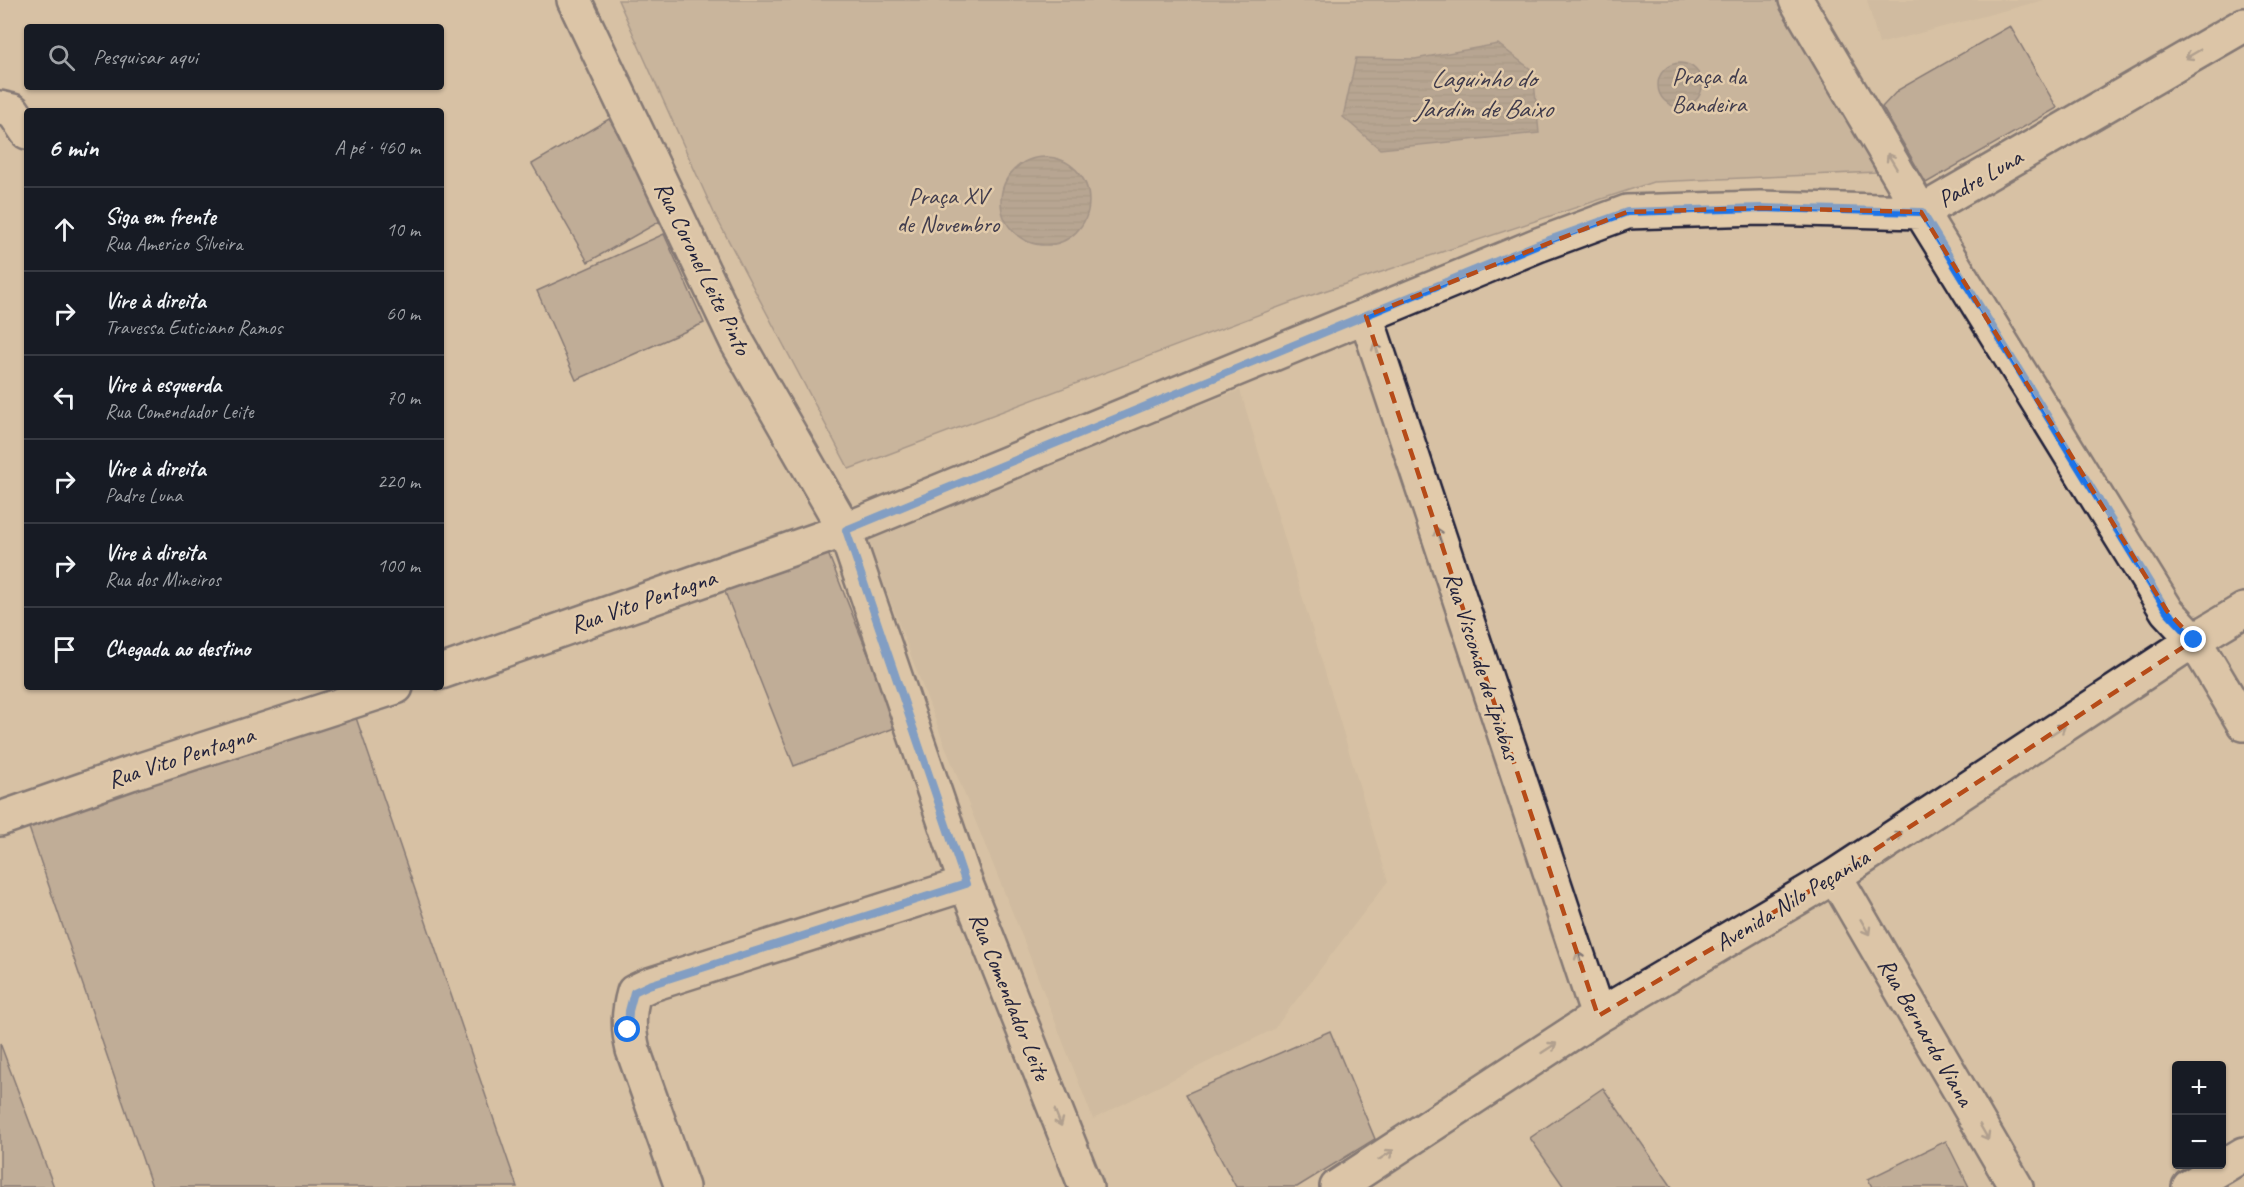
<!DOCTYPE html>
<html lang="pt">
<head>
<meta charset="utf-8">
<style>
	:root { --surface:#171b24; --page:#242831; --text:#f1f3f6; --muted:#9ea1a6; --line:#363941 }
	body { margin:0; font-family:Caveat,sans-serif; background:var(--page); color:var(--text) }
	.controls { position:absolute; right:18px; bottom:18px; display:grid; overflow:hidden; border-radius:6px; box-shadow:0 2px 4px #0004 }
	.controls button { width:54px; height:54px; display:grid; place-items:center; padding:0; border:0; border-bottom:2px solid var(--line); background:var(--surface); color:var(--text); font:30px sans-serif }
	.stop { position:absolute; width:18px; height:18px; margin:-14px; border:4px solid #1a73e8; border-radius:50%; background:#fff }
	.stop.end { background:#1a73e8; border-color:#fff; box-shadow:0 2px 6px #0008 }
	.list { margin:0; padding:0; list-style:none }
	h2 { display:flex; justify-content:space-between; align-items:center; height:78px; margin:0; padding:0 24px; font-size:26px }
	h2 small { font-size:20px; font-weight:400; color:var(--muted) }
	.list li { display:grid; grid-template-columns:39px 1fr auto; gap:18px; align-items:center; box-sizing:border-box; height:84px; padding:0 24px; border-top:2px solid var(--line) }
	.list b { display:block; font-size:22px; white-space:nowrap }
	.list p { margin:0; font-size:20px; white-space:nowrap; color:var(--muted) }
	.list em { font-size:20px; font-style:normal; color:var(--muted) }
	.icon { flex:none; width:33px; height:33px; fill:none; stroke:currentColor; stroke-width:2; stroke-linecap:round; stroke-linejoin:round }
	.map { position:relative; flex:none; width:2244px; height:1187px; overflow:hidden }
	.search { position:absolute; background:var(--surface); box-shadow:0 2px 4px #0004; left:24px; top:24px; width:420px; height:66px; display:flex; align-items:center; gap:15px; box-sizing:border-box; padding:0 21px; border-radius:6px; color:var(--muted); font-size:22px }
	.panel { position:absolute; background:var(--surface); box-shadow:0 2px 4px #0004; left:24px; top:108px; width:420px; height:582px; border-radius:6px }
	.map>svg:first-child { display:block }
	.built { fill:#c8b49b }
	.green { fill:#b8a693; stroke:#6d6467; stroke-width:1.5 }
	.water { fill:url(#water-rules); stroke:#655d62; stroke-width:1.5 }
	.building { fill:#a59487; stroke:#22223b; stroke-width:1.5 }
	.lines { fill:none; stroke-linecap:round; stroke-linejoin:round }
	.minor-casing { stroke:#22223b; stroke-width:38 }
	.minor { stroke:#e2cbab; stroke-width:33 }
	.oneway { stroke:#827673 }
	.route { stroke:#1a73e8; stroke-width:8 }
	.marked { fill:none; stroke:#b64b18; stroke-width:4.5; stroke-dasharray:12 8; stroke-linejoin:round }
	.labels { text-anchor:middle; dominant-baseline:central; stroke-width:5; stroke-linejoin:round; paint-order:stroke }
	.park-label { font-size:24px; fill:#403c4d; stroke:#e2cbab }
	.street-label { font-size:24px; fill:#22223b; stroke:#e2cbab }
	.water-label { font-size:26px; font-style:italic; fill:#3e3a4b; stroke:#e2cbab }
</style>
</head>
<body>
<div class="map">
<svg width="2244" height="1187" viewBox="0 0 2244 1187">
	<defs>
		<pattern id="water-rules" width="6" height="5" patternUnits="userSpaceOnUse" patternTransform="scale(1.5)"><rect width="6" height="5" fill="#91847c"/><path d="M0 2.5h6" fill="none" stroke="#766c67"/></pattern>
	</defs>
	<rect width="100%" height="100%" fill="#d7c1a4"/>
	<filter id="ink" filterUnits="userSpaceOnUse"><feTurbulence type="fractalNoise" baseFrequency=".0167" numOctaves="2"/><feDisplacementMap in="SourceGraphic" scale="12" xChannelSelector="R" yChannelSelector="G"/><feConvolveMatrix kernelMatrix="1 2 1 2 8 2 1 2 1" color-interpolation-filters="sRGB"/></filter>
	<g filter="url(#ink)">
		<!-- built -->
		<path class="built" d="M 1867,0 L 2044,0 L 1879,44 Z
			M 1240,390 L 1388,881 L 1274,1029 L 1093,1119 L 1018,926 L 947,751 L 865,534 Z"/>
		<!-- green -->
		<path class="green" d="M 618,0 L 1788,0 L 1876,172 L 1653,182 L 1303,298 L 849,469 L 714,213 Z"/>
		<!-- water -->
		<path class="water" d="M 1498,44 L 1533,71 L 1539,133 L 1380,149 L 1343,117 L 1356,58 L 1415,59 Z
			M1658 85a22 22 0 1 1 44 0a22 22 0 1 1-44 0Z
			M1001 201a44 44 0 1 1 88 0a44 44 0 1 1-88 0Z"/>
		<!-- building -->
		<path class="building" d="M 2010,26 L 2057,108 L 1926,183 L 1882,107 L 1898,90 Z
			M 609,119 L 666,218 L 588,262 L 532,164 Z
			M 664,234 L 704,323 L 576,380 L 537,291 Z
			M 822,538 L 897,727 L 794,766 L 721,582 Z
			M 352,706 L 517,1187 L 152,1187 L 25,816 Z
			M 1330,1031 L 1375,1139 L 1297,1187 L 1236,1187 L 1186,1094 Z
			M 0,1043 L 54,1187 L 0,1187 Z
			M 1603,1088 L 1672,1187 L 1564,1187 L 1530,1138 Z
			M 1946,1141 L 1969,1187 L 1872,1187 L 1868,1179 Z"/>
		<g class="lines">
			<!-- minor casing -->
			<g class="minor-casing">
				<path id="minor" d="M 574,0 L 737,342 L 845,530 L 966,884 L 1086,1187
					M 1796,0 L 1921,212 L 2167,611 L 2194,640 L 2244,724
					M 0,108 L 13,111 L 27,132
					M 1366,316 L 1598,1016
					M 441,672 L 845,530 L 1538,245 L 1627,212 L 1760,208 L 1921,212 L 2244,25
					M 0,819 L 131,773 L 396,687
					M 1835,876 L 2016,1187
					M 682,1187 L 633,1050 C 628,1029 628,1013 634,992 L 649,985 L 966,884
					M 1337,1187 L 1598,1016 L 1835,876 L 2194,640 L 2244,610
					M 2189,1187 L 2244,1154"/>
			</g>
			<!-- minor -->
			<use href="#minor" class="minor"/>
		</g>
		<!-- one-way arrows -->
		<defs><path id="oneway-shaft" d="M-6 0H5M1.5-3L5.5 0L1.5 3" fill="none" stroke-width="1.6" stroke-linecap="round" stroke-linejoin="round" transform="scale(1.5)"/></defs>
		<g class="oneway">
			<use href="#oneway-shaft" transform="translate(2193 54) rotate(150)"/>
			<use href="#oneway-shaft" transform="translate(1892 161) rotate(-121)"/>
			<use href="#oneway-shaft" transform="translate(1377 351) rotate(-108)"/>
			<use href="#oneway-shaft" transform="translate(1439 536) rotate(-108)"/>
			<use href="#oneway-shaft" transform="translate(2058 730) rotate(-33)"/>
			<use href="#oneway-shaft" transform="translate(1895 837) rotate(-33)"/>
			<use href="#oneway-shaft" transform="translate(1865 927) rotate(60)"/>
			<use href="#oneway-shaft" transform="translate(1580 960) rotate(-108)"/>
			<use href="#oneway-shaft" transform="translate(1549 1048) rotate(-33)"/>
			<use href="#oneway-shaft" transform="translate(1058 1118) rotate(68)"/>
			<use href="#oneway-shaft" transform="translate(1984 1132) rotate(60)"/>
			<use href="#oneway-shaft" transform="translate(1386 1155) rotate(-33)"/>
		</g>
	</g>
	<g class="lines" filter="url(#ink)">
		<!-- route -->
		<path class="route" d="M 628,1030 L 629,1011 L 634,992 L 649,985 L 966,884 L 846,530 L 1538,244 L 1627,212 L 1761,208 L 1922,212 L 2167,611 L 2194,640"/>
	</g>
	<!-- marked area -->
	<path d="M0 0H2244V1187H0ZM 1760,208 L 1921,212 L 2167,611 L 2194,640 L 1835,876 L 1598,1016 L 1366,316 L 1627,212 Z" fill="#d7c1a4" fill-opacity=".55" fill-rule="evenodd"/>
	<path class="marked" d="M 1760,208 L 1921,212 L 2167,611 L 2194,640 L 1835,876 L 1598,1016 L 1366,316 L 1627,212 Z"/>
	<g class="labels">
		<!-- park labels -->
		<g class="park-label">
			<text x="1709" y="76">Praça da<tspan x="1709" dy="28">Bandeira</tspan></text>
			<text x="948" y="196">Praça XV<tspan x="948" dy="28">de Novembro</tspan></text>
		</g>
		<!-- street labels -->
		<g class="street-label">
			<text transform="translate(1980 178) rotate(-30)">Padre Luna</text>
			<text transform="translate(703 268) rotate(64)">Rua Coronel Leite Pinto</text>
			<text transform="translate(643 601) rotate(-19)">Rua Vito Pentagna</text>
			<text transform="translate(1482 666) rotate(72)">Rua Visconde de Ipiabas</text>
			<text transform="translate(181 757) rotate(-18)">Rua Vito Pentagna</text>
			<text transform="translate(1792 900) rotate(-31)">Avenida Nilo Peçanha</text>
			<text transform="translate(1010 996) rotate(68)">Rua Comendador Leite</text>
			<text transform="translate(1926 1032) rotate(60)">Rua Bernardo Viana</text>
		</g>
		<!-- water labels -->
		<g class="water-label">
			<text x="1483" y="78">Laguinho do<tspan x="1483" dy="30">Jardim de Baixo</tspan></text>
		</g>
	</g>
</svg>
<div class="controls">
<button>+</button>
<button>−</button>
</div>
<div class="stop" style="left:628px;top:1030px"></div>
<div class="stop end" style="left:2194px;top:640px"></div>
<div class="search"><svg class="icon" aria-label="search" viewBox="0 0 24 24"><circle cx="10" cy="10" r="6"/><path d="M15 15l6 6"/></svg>Pesquisar aqui</div>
<section class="panel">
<h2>6 min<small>A pé · 460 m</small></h2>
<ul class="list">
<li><svg class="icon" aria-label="ahead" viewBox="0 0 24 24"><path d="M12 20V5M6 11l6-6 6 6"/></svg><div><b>Siga em frente</b><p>Rua Americo Silveira</p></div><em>10 m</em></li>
<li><svg class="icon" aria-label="right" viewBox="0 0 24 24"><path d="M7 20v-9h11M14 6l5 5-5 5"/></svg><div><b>Vire à direita</b><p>Travessa Euticiano Ramos</p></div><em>60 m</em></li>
<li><svg class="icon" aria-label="left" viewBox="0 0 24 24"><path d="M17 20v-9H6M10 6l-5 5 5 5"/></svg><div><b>Vire à esquerda</b><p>Rua Comendador Leite</p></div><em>70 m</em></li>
<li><svg class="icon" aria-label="right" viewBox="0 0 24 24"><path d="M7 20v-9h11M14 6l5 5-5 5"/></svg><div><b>Vire à direita</b><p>Padre Luna</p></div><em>220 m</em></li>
<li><svg class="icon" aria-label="right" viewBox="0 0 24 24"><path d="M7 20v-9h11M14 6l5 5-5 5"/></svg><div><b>Vire à direita</b><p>Rua dos Mineiros</p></div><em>100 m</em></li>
<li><svg class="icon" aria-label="arrive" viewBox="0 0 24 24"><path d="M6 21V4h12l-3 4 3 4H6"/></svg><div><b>Chegada ao destino</b></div></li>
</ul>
</section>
</div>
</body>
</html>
